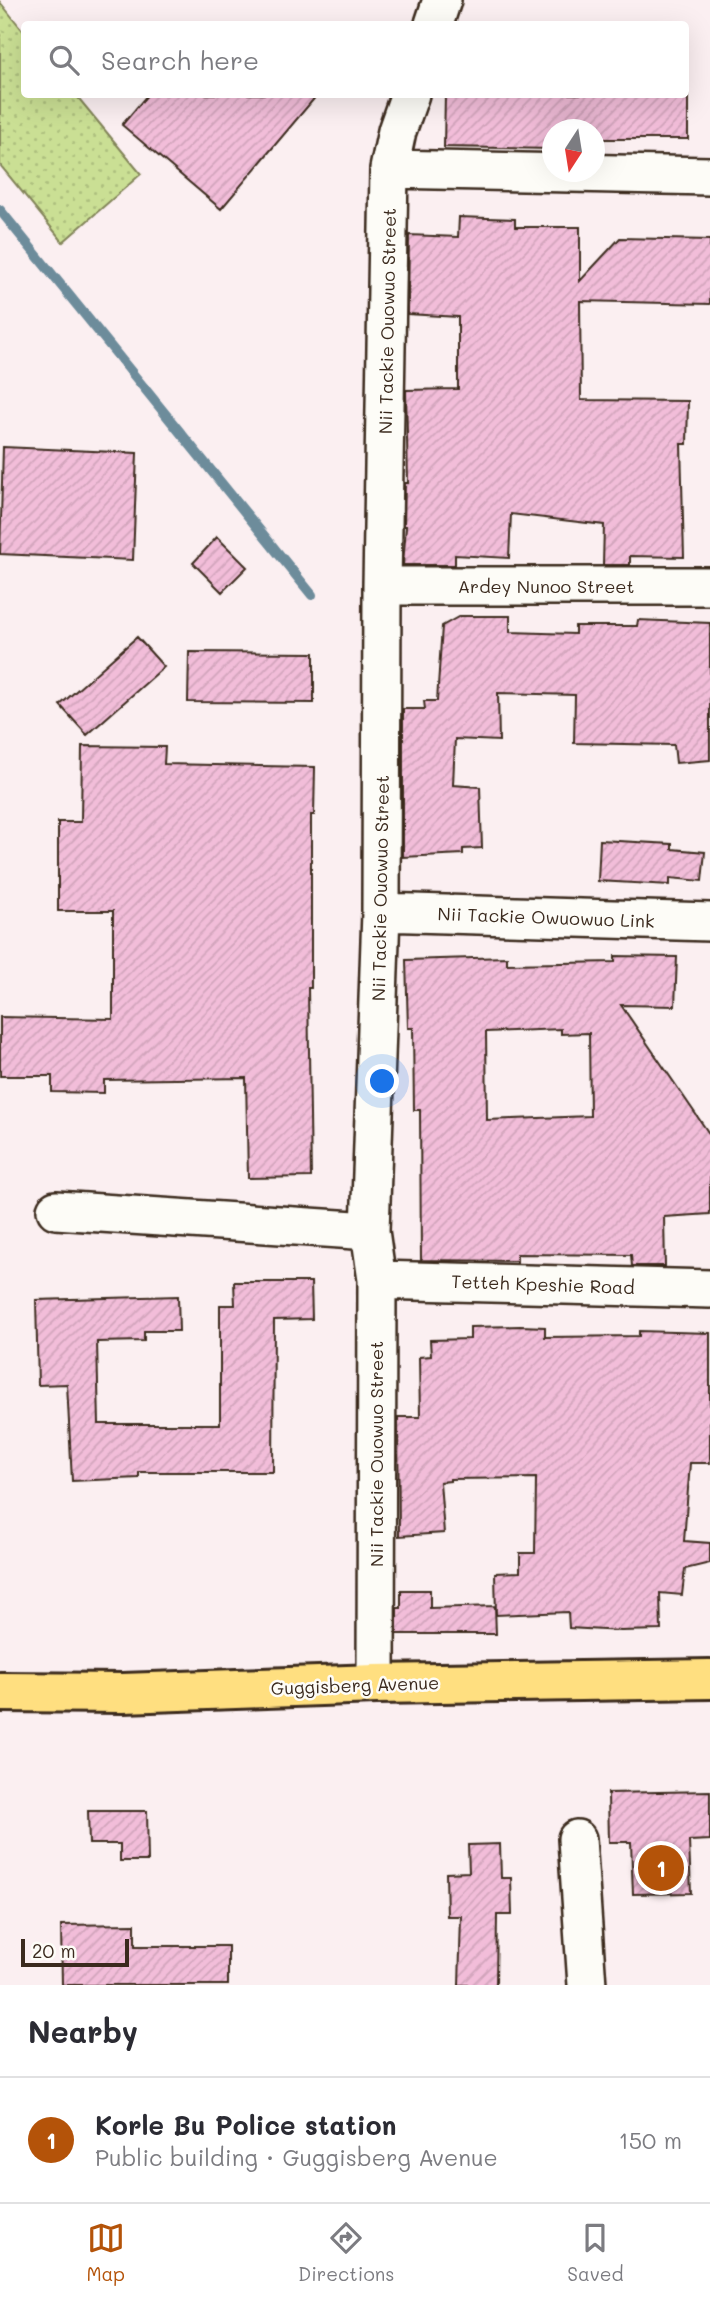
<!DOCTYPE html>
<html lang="en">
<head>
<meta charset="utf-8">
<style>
	:root { --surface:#fff; --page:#f7f7f7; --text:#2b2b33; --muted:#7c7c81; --line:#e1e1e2; --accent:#b45309 }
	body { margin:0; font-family:Mali,sans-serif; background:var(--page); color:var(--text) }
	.compass { position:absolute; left:542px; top:119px; width:63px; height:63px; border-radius:50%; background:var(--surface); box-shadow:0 7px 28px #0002; rotate:192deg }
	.scale { position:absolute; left:21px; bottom:18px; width:108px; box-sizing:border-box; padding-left:7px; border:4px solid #3b2a1e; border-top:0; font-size:19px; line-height:24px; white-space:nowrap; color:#3b2a1e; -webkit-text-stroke:5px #fdfcf7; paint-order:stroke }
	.you { position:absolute; left:383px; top:1082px; width:24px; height:24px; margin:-18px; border:5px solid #fff; border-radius:50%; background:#1a73e8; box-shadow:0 0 0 10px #1a73e833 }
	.badge { display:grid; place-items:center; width:46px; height:46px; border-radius:50%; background:var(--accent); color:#fff; font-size:23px; font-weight:700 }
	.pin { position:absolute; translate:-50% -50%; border:4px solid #fff; box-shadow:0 2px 7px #0006 }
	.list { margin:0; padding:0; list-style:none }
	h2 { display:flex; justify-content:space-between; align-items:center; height:91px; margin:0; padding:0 28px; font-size:30px }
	h2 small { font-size:23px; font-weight:400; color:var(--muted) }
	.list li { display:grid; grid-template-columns:46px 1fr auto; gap:21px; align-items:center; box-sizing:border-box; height:126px; padding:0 28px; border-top:2px solid var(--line) }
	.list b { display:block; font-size:26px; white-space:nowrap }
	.list p { margin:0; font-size:23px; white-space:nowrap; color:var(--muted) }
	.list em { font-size:23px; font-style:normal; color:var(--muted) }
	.icon { flex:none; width:38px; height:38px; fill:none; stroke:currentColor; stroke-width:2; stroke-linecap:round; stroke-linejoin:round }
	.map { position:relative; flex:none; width:710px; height:1985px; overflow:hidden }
	.search { position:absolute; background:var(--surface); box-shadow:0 7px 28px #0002; left:21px; right:21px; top:21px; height:77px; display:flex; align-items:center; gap:18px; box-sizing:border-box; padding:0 24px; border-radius:7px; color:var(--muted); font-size:26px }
	.sheet { height:217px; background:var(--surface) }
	nav { display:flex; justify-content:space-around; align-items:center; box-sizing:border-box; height:98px; border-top:2px solid var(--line); background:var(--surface); font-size:19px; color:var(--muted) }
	nav a { display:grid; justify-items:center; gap:4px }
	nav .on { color:var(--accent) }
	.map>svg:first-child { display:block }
	.grass { fill:url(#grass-dots); stroke:#828459; stroke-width:2 }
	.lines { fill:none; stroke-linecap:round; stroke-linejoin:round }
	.stream { stroke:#6d8c9b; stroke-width:10 }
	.building { fill:url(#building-hatch); stroke:#3b2a1e; stroke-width:2; fill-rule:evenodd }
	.minor-casing { stroke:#3b2a1e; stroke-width:42 }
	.major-casing { stroke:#3b2a1e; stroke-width:44 }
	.minor { stroke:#fdfcf7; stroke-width:37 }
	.major { stroke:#ffdf80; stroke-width:38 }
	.labels { text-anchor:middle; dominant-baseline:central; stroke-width:5; stroke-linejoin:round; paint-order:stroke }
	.street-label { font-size:18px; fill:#3b2a1e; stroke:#fdfcf7 }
</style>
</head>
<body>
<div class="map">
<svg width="710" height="1985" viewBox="0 0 710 1985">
	<defs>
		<pattern id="grass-dots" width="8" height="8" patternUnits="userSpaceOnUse" patternTransform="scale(1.75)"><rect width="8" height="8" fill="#cadf94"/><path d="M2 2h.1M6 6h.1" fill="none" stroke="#aec07f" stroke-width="1.8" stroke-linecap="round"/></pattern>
		<pattern id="building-hatch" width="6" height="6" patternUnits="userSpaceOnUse" patternTransform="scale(1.75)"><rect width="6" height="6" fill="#f2bdd9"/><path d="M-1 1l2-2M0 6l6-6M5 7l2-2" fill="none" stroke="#d0a3ba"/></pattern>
	</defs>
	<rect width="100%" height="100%" fill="#fbeff1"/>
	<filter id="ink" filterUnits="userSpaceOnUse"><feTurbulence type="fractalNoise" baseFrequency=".0143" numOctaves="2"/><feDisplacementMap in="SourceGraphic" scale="14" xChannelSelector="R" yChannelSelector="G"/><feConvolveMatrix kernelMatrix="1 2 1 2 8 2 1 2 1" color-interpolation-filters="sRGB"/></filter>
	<g filter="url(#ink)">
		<!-- grass -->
		<path class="grass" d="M 0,2 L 24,32 L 24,94 L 76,95 L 141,174 L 63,242 L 0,165 Z"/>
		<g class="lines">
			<!-- stream -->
			<path class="stream" d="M 0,210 L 312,595"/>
		</g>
		<!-- building -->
		<path class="building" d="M 148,94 L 318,94 L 221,209 L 122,125 Z
			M 445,94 L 688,94 L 688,139 L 594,139 L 594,130 L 552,130 L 552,149 L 444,147 Z
			M 459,217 L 515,219 L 515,227 L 580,227 L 580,281 L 620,238 L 710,240 L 710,304 L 580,301 L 581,400 L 688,401 L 687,444 L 681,444 L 684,557 L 630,556 L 630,565 L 603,565 L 604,525 L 511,514 L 509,558 L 455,555 L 455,565 L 403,565 L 406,526 L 404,526 L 405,483 L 408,483 L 406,390 L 458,389 L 458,317 L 408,314 L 409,235 L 458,237 Z
			M 3,447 L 137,453 L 133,560 L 0,554 Z
			M 217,537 L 247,567 L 222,592 L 193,563 Z
			M 460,616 L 510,616 L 510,632 L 575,634 L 575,626 L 637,626 L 638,620 L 710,623 L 710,760 L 676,763 L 674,745 L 574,743 L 575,695 L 498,693 L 499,741 L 455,739 L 453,785 L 480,787 L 482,848 L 463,849 L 463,854 L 403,857 L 403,709 L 425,709 L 424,701 L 437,701 L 442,626 Z
			M 137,637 L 164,667 L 87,735 L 60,705 Z
			M 189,652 L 314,653 L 314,703 L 188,702 Z
			M 82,746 L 165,747 L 164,764 L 315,767 L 314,815 L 311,815 L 311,988 L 308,988 L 311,1177 L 248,1178 L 246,1078 L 104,1080 L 104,1093 L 52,1092 L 52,1076 L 0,1076 L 0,1017 L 113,1019 L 113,911 L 58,911 L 58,822 L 81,822 Z
			M 600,840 L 672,844 L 672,849 L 705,852 L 702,881 L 670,878 L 670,885 L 598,881 Z
			M 615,956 L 677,957 L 675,1006 L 621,1005 L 710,1135 L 710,1214 L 664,1217 L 665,1266 L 632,1266 L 631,1255 L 517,1254 L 517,1261 L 421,1260 L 420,1110 L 414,1110 L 413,1028 L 408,1028 L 406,960 L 507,957 L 507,964 L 615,962 ZM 561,1029 L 561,1034 L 589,1033 L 590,1116 L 487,1120 L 486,1032 Z
			M 234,1282 L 311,1282 L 312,1319 L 274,1320 L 273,1472 L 139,1472 L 139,1478 L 72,1481 L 67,1384 L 38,1385 L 36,1300 L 178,1296 L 179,1331 L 144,1331 L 144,1341 L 97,1342 L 99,1424 L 220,1424 L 220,1305 L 235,1305 Z
			M 520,1326 L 545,1327 L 545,1337 L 639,1336 L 639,1331 L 710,1333 L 710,1463 L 690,1463 L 684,1541 L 710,1543 L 710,1563 L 685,1569 L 682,1595 L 660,1593 L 661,1630 L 621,1631 L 569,1628 L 568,1612 L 496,1615 L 495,1573 L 520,1572 L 520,1553 L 535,1553 L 536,1478 L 450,1479 L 450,1481 L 440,1482 L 444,1533 L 399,1536 L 398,1417 L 420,1417 L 419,1357 L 431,1356 L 430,1340 L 470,1339 L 470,1327 Z
			M 401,1590 L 430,1590 L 430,1608 L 495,1606 L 496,1634 L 397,1634 L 397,1608 L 401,1608 Z
			M 710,1791 L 710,1840 L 689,1841 L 691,1893 L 633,1894 L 631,1842 L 609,1842 L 608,1793 Z
			M 88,1811 L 147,1811 L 148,1861 L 120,1861 L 120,1844 L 89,1844 Z
			M 500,1844 L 501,1878 L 511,1878 L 512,1915 L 497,1915 L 496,1985 L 459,1985 L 461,1916 L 447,1916 L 446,1873 L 469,1872 L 468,1845 Z
			M 135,1924 L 135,1946 L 228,1946 L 228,1985 L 62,1985 L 61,1925 Z"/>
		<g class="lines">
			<!-- minor casing -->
			<g class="minor-casing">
				<path id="minor" d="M 434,24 L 442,0
					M 389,169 L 710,176
					M 382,586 L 710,586
					M 381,912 L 710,922
					M 56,1210 L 370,1231
					M 377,1280 L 710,1289
					M 376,1684 L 377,1280 L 370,1231 L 381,912 L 382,586 L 389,169 L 397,131 L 410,94
					M 577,1839 L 587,1985"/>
			</g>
			<!-- major casing -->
			<g class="major-casing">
				<path id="major" d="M 0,1692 L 123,1693 L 376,1684 L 710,1679"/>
			</g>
			<!-- minor -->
			<use href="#minor" class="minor"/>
			<!-- major -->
			<use href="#major" class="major"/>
		</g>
	</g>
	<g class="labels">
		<!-- street labels -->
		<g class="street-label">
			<text transform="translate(387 321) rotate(-89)">Nii Tackie Ouowuo Street</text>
			<text x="546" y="586">Ardey Nunoo Street</text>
			<text transform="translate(380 888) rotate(-89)">Nii Tackie Ouowuo Street</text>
			<text transform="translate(546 917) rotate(2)">Nii Tackie Owuowuo Link</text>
			<text transform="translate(543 1284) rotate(2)">Tetteh Kpeshie Road</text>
			<text transform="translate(376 1454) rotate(-90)">Nii Tackie Ouowuo Street</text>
			<text transform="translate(355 1685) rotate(-2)">Guggisberg Avenue</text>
		</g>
	</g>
</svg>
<svg class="compass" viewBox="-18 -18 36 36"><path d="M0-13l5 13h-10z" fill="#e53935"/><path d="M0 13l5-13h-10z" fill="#7c7c81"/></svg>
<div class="scale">20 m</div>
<div class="you"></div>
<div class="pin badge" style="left:661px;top:1868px">1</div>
<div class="search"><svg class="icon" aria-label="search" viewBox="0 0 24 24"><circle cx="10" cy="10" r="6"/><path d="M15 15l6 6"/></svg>Search here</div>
</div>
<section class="sheet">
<h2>Nearby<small></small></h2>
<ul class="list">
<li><span class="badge">1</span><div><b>Korle Bu Police station</b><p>Public building · Guggisberg Avenue</p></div><em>150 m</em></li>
</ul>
</section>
<nav>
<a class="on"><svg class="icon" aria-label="map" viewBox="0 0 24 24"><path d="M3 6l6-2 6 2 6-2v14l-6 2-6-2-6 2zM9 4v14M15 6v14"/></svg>Map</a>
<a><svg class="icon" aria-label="directions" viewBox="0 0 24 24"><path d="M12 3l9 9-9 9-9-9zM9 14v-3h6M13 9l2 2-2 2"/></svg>Directions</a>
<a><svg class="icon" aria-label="saved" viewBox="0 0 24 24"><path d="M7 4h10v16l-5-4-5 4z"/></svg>Saved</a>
</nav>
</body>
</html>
